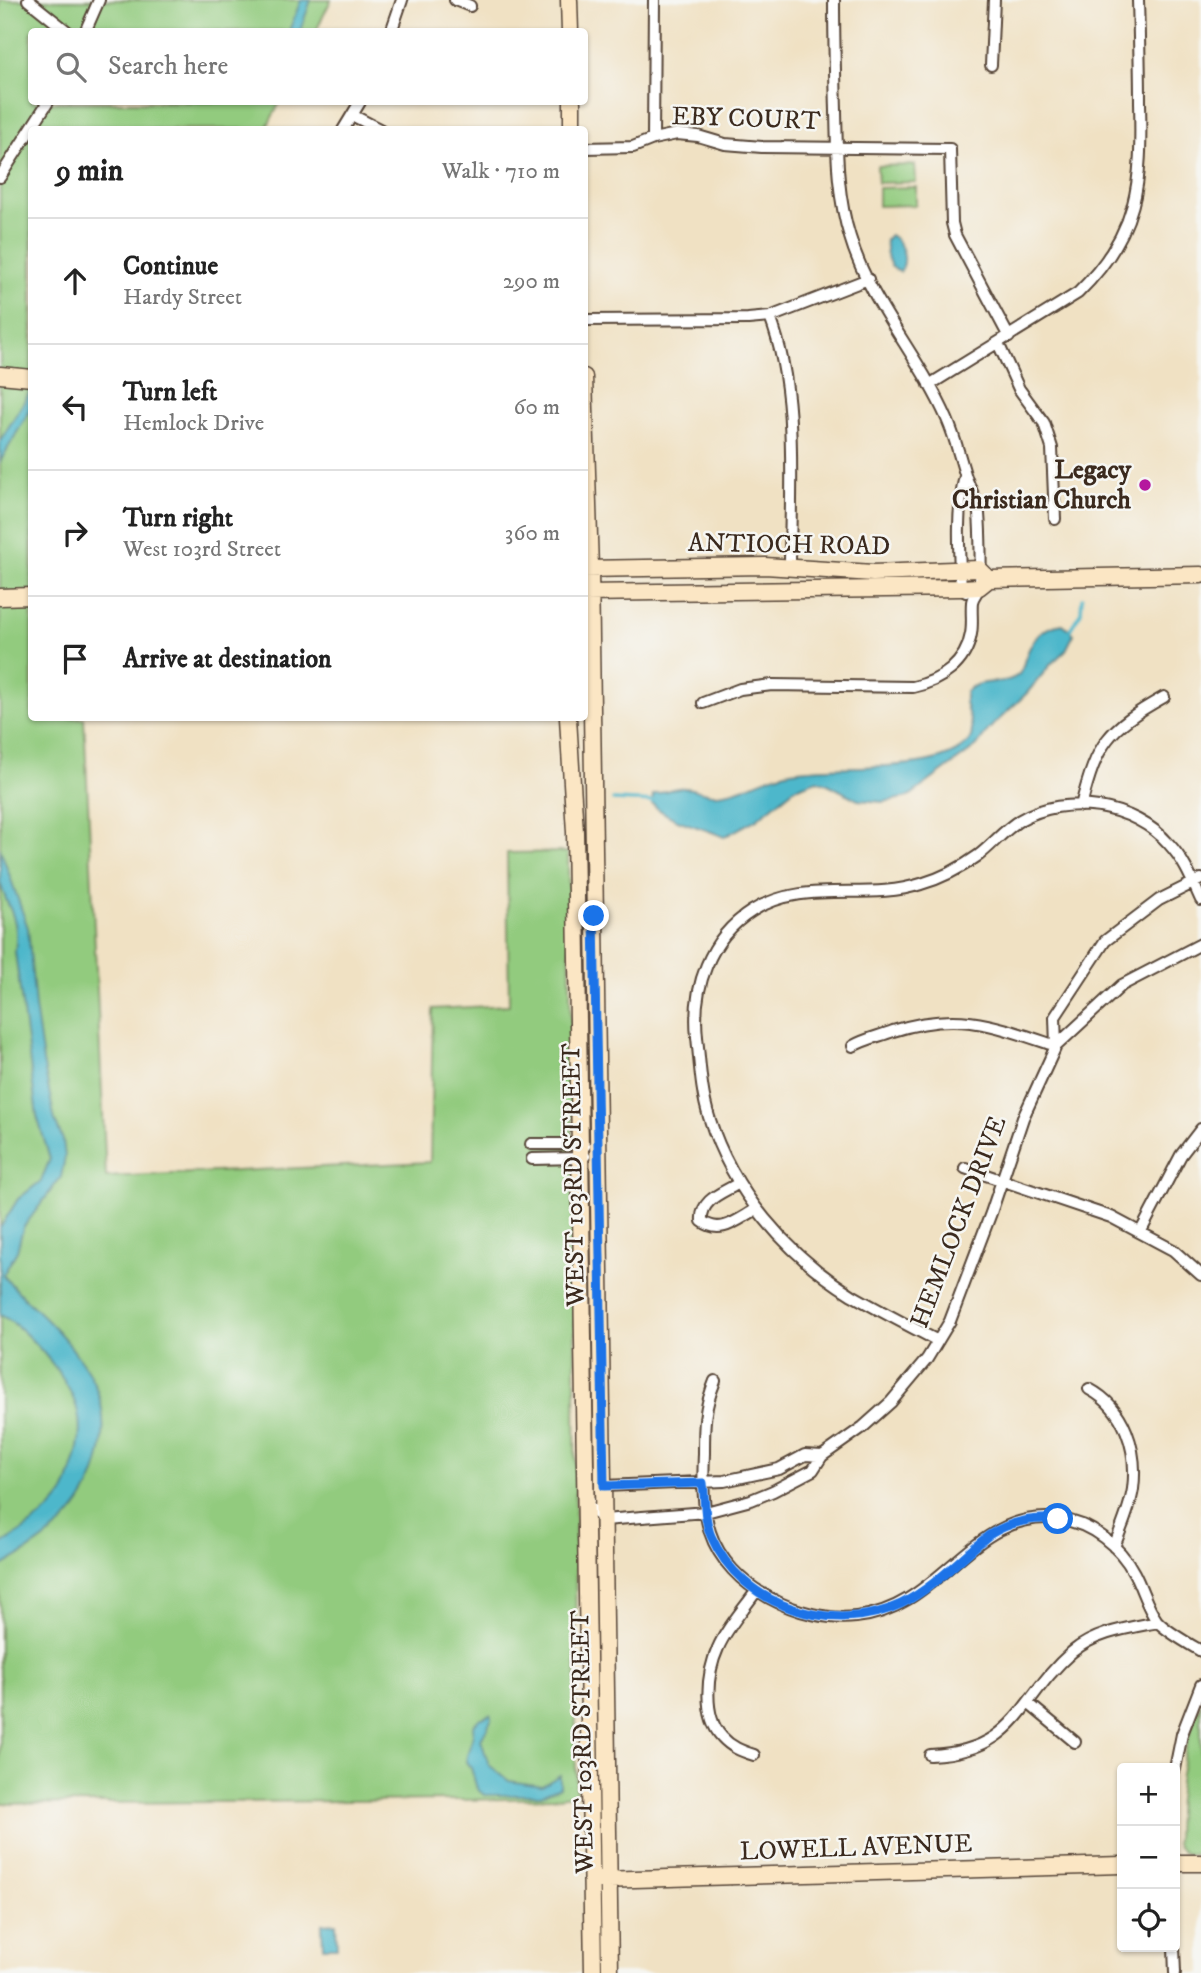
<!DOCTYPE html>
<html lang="en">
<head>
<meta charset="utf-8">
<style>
	:root { --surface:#fff; --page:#f6f6f6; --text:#222; --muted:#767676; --line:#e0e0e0 }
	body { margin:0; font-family:"IM FELL DW Pica",serif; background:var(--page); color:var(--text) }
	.controls { position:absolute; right:21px; bottom:21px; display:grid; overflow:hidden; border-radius:7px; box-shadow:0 2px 5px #0004 }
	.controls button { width:63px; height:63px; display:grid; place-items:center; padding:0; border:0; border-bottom:2px solid var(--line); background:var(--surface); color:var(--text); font:35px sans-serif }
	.stop { position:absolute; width:21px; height:21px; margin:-16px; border:5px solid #1a73e8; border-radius:50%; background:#fff }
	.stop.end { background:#1a73e8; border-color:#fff; box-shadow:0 2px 7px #0008 }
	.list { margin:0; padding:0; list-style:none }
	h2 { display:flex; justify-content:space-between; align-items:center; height:91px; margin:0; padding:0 28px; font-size:30px }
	h2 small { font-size:23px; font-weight:400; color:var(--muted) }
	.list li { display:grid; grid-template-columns:46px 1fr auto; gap:21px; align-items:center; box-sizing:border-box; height:126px; padding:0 28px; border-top:2px solid var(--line) }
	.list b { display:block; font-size:26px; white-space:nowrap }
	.list p { margin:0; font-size:23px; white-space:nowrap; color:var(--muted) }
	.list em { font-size:23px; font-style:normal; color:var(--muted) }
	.icon { flex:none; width:38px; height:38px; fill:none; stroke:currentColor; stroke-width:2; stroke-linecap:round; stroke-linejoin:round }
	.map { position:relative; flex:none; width:1201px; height:1973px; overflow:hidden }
	.search { position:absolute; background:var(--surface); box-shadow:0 2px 5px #0004; left:28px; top:28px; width:560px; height:77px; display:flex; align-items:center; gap:18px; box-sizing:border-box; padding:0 24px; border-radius:7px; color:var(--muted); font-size:26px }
	.panel { position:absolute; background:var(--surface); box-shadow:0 2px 5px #0004; left:28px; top:126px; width:560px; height:595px; border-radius:7px }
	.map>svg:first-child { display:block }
	.green { fill:#92cb7e; stroke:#667a4e; stroke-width:2 }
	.water { fill:#4eb7cb; stroke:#447074; stroke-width:2 }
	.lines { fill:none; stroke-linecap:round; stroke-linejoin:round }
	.stream { stroke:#4eb7cb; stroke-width:3.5 }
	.street-casing { stroke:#564537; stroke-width:14 }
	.secondary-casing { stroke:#564537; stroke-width:19 }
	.street { stroke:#fff; stroke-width:10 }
	.secondary { stroke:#fbe6c4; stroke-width:16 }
	.route { stroke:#1a73e8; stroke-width:9 }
	.poi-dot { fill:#b5179e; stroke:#f6f6f2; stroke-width:2.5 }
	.labels { text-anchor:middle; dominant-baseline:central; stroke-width:5; stroke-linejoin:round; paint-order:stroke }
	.street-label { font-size:26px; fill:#3b2a1e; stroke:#f6f6f2 }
	.poi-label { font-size:26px; font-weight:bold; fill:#3b2a1e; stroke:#f6f6f2; text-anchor:end }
</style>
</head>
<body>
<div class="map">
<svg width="1201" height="1973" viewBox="0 0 1201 1973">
	<rect width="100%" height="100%" fill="#f6f6f2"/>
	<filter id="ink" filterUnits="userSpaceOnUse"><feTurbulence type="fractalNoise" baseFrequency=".0143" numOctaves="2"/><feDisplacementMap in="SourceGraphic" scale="14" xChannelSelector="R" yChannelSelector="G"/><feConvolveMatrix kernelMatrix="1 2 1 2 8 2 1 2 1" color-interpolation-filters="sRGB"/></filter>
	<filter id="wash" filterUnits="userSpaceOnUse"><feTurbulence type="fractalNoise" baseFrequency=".00686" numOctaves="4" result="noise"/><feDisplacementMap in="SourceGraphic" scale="28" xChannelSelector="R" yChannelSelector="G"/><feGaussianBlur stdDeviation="1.57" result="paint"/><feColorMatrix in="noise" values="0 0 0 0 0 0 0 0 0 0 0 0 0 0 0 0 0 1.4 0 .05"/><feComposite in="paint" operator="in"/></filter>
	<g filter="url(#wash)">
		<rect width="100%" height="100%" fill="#f0e1c3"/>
		<!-- green -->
		<path class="green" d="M 0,0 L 331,0 L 316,31 L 32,32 L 32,102 L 280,102 L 266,129 L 32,130 L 32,718 L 84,718 L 106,1177 L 430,1162 L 433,1009 L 509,1005 L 507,853 L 568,852 L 575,1306 L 576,1794 L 554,1798 L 462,1800 L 0,1804 Z
			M 915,165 L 916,182 L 878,183 L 877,166 Z
			M 916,187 L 916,205 L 878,206 L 878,188 Z
			M 1201,1702 L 1201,1854 C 1189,1855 1182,1855 1176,1844 C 1176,1795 1182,1746 1201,1702 Z"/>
		<!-- water -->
		<path class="water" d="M 301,0 L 311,0 L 300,31 L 289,31 Z
			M 890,235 C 902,242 909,259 900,272 C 887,268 885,251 886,239 Z
			M 31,390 L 31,408 L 0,462 L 0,441 Z
			M 1063,624 L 1074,634 L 1066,650 L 1051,664 L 1027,693 L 989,729 L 977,746 L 908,797 L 883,802 L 858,800 L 828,784 L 817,780 L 795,788 L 757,819 L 724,837 C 698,825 675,824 652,804 L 653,795 C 661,793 670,789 678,788 C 690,786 703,794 715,794 C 740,793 763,777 786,772 C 833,761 935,778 968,742 C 980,728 960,707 966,691 C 981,677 1006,687 1019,674 C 1023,670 1023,665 1025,659 C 1032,639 1041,627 1063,624 Z
			M 0,848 L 28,928 L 35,1007 L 43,1061 L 55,1121 L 63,1140 L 65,1157 L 61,1177 L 23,1228 L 17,1251 L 3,1275 C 26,1303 55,1323 76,1354 C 82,1362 89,1372 93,1381 C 116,1428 98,1490 62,1524 C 43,1542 22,1555 0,1567 L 0,1545 C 20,1533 49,1514 62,1495 C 67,1489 69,1478 72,1470 C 88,1424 79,1399 51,1362 C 38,1346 19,1324 0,1315 L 0,1228 L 18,1199 L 41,1181 L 50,1159 L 37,1116 L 15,952 C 20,915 8,912 0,882 C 0,872 0,859 0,848 Z
			M 490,1715 L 492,1718 L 481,1740 L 489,1765 L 509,1781 L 542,1786 L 560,1775 L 560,1787 L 541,1795 L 484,1795 L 477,1789 L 471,1768 L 466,1762 C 467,1749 475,1740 473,1726 L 479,1719 Z
			M 336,1923 L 337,1947 L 323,1947 L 322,1924 Z"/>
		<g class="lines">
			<!-- stream -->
			<path class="stream" d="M 1069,631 L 1081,612 L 1082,598
				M 613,800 L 656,802"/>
		</g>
	</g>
	<g filter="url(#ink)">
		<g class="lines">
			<!-- street casing -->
			<g class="street-casing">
				<path id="street" d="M 28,0 L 68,32
					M 455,0 L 470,6
					M 85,32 L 99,0
					M 391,32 L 402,0
					M 991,65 L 994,0
					M 352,115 L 381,130
					M 343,130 L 360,102
					M 653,139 L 654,0
					M 584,148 L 633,147 L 653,139 L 677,134 L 698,136 L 725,144 L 762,147 L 950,149 L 952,223 L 955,235 L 1009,337
					M 0,177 L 48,102
					M 770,317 C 799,393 790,488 790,569
					M 584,320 L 748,319 L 770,317 L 868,279
					M 998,343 L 1019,389 L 1044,423 L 1052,448 L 1055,519
					M 929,385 L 1078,293 C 1139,233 1142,184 1140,102 C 1140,68 1139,34 1138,0
					M 965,476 C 956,512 959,552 961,588 L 966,592
					M 703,703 L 740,689 L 772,685 L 913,687 C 941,681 966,664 971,634 C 973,623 971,613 972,602 C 973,596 977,593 979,588 C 982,578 980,526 979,514 C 977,499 969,488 965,474 C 959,455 955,437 947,419 C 920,357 869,302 850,237 C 837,196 837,154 836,111 C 835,74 834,37 834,0
					M 1081,806 C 1097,743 1107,729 1164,697
					M 853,1046 C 865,1039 880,1036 893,1031 C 958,1010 994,1025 1056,1046
					M 1056,1046 L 1055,1017 L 1105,941 L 1159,900 L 1201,879
					M 531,1144 L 580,1144 L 585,1146
					M 532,1159 L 580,1158 L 585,1156
					M 965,1168 L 1111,1217 L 1173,1250 L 1201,1275
					M 739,1183 C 723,1193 700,1199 702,1221 C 721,1236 738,1219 757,1209
					M 1141,1231 L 1181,1155 L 1201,1129
					M 938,1341 C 909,1326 880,1311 852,1295 C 787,1255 732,1191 709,1117 C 701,1092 700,1064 697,1037 C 692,988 709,938 752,911 C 804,878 866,902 921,884 C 942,878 961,868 979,855 C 993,844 1004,830 1020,820 C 1066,793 1134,804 1169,844 C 1184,860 1192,880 1201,900
					M 715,1381 C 704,1408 704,1425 704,1453 C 703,1479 702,1507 710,1532 C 728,1588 801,1623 856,1617 C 942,1609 972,1507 1060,1519 C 1091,1523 1120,1546 1134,1573 C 1142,1588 1147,1608 1157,1621 C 1166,1631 1189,1644 1201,1651
					M 1089,1389 C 1125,1408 1138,1450 1133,1489 C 1130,1509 1121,1528 1114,1547
					M 600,1489 L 604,1486 L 724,1481 L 779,1469 L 805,1455 L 822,1456
					M 589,1500 L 586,1503 L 604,1520 L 706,1512 L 751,1500 L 773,1491 L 813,1470 L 822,1456 L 863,1427 L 891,1402 L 927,1359 L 950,1321 L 991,1213 L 1023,1118 L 1056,1046 L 1122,985 L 1201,944
					M 1028,1703 L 1075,1742
					M 754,1755 C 741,1751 731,1747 722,1737 C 702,1716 707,1672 718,1648 C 727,1627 744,1609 757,1590
					M 930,1755 C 1019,1751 1017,1700 1072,1652 C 1096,1632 1128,1628 1158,1622
					M 1175,1769 L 1182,1734 L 1201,1685
					M 1174,1947 L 1175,1973"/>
			</g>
			<!-- secondary casing -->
			<g class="secondary-casing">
				<path id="secondary" d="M 569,0 L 570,32
					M 572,102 L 572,130
					M 0,375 L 32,378
					M 584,377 L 590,569 L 610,1973
					M 584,569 L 765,566 L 873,573 L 979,569 L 989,579
					M 584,593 L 961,588 L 979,587 L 989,579 L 1201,575
					M 0,597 L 32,596
					M 568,718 L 575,832 L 593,1973
					M 1175,1863 L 1201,1863
					M 600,1880 L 1122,1865"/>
			</g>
			<!-- street -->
			<use href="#street" class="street"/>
			<!-- secondary -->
			<use href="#secondary" class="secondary"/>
		</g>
	</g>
	<g class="lines" filter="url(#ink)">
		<!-- route -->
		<path class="route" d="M 594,916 L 604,1486 L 703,1483 C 705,1500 704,1520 711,1536 C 742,1607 833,1636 901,1604 C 934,1588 961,1558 989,1535 C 1011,1521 1032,1518 1058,1519"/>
	</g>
	<!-- markers -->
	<circle class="poi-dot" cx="1145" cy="485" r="7"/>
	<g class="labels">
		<!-- street labels -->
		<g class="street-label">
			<text transform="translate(746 119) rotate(2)">EBY COURT</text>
			<text transform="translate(789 545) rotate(1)">ANTIOCH ROAD</text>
			<text transform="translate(574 1175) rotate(-91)">WEST 103RD STREET</text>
			<text transform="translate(959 1222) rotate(-69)">HEMLOCK DRIVE</text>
			<text transform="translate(583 1742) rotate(-91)">WEST 103RD STREET</text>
			<text transform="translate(856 1848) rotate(-2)">LOWELL AVENUE</text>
		</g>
		<!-- poi labels -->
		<g class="poi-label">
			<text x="1131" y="470">Legacy<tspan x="1131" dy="30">Christian Church</tspan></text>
		</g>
	</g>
</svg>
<div class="controls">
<button>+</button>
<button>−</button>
<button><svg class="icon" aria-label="locate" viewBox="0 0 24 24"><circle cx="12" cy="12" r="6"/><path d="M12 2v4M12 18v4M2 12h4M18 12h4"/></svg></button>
</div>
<div class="stop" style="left:1058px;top:1519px"></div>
<div class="stop end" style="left:594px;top:916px"></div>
<div class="search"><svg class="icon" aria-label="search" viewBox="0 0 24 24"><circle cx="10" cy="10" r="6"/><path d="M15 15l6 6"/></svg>Search here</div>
<section class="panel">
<h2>9 min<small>Walk · 710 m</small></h2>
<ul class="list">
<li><svg class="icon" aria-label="ahead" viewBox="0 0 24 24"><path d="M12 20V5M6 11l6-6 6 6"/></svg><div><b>Continue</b><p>Hardy Street</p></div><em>290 m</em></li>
<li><svg class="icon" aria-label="left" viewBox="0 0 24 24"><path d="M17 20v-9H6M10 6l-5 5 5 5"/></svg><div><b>Turn left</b><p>Hemlock Drive</p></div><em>60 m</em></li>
<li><svg class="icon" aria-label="right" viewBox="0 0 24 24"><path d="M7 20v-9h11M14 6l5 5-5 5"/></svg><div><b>Turn right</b><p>West 103rd Street</p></div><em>360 m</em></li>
<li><svg class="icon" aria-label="arrive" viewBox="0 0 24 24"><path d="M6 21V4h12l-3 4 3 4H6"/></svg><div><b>Arrive at destination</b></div></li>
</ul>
</section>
</div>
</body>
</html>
